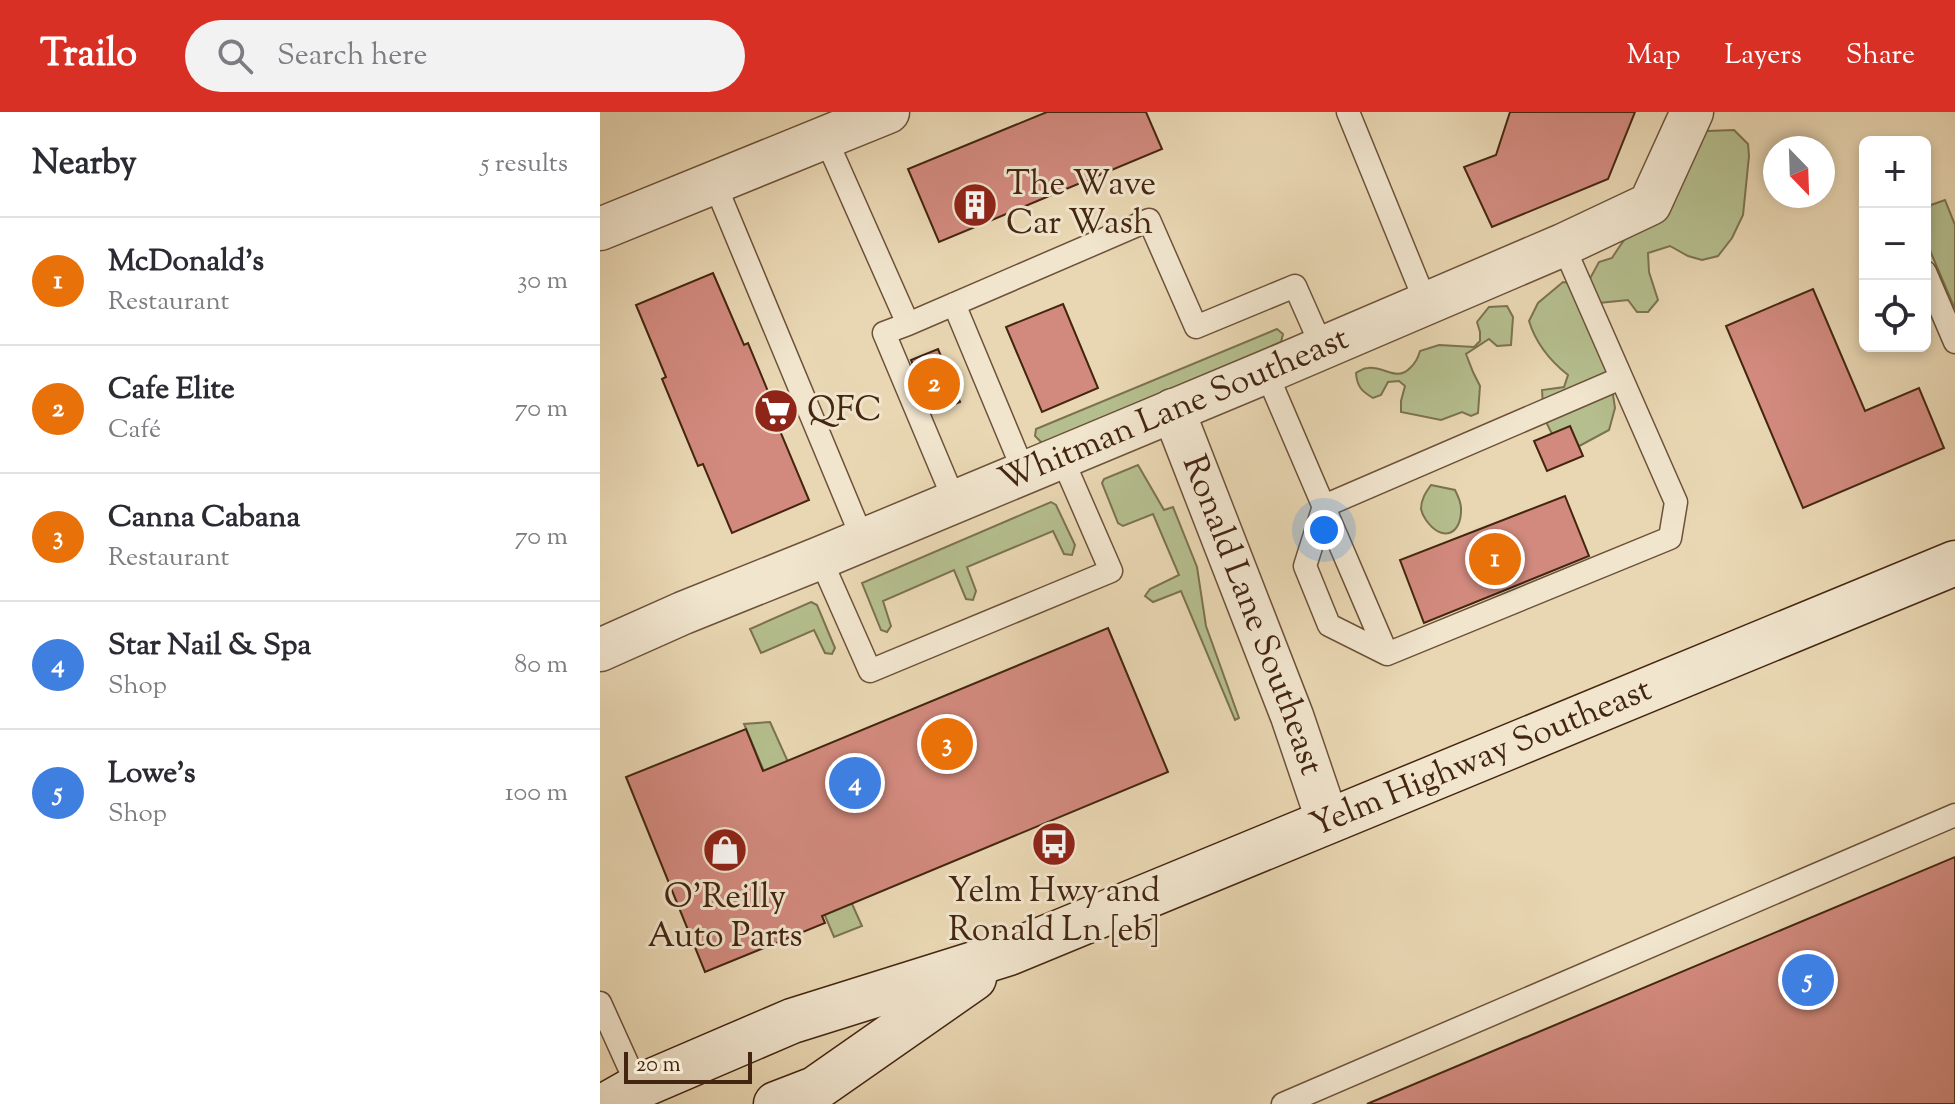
<!DOCTYPE html>
<html lang="en">
<head>
<meta charset="utf-8">
<style>
	:root { --surface:#fff; --page:#f2f2f3; --text:#2b2b33; --muted:#7c7c81; --line:#e1e1e2; --accent:#d93025 }
	body { margin:0; font-family:"Sorts Mill Goudy",serif; background:var(--page); color:var(--text) }
	.controls { position:absolute; right:24px; top:24px; display:grid; overflow:hidden; border-radius:12px; box-shadow:0 4px 12px #0003 }
	.controls button { width:72px; height:72px; display:grid; place-items:center; padding:0; border:0; border-bottom:2px solid var(--line); background:var(--surface); color:var(--text); font:40px sans-serif }
	.compass { position:absolute; left:1163px; top:24px; width:72px; height:72px; border-radius:50%; background:var(--surface); box-shadow:0 4px 12px #0003; rotate:157deg }
	.scale { position:absolute; left:24px; bottom:20px; width:128px; box-sizing:border-box; padding-left:8px; border:4px solid #442610; border-top:0; font-size:22px; line-height:28px; white-space:nowrap; color:#442610; -webkit-text-stroke:6px #f1e5ce; paint-order:stroke }
	.you { position:absolute; left:724px; top:418px; width:28px; height:28px; margin:-20px; border:6px solid #fff; border-radius:50%; background:#1a73e8; box-shadow:0 0 0 12px #1a73e833 }
	.badge { display:grid; place-items:center; width:52px; height:52px; border-radius:50%; background:var(--accent); color:#fff; font-size:26px; font-weight:700 }
	.pin { position:absolute; translate:-50% -50%; border:4px solid #fff; box-shadow:0 2px 8px #0006 }
	.list { margin:0; padding:0; list-style:none }
	h2 { display:flex; justify-content:space-between; align-items:center; height:104px; margin:0; padding:0 32px; font-size:34px }
	h2 small { font-size:26px; font-weight:400; color:var(--muted) }
	.list li { display:grid; grid-template-columns:52px 1fr auto; gap:24px; align-items:center; box-sizing:border-box; height:128px; padding:0 32px; border-top:2px solid var(--line) }
	.list b { display:block; font-size:30px; white-space:nowrap }
	.list p { margin:0; font-size:26px; white-space:nowrap; color:var(--muted) }
	.list em { font-size:26px; font-style:normal; color:var(--muted) }
	.icon { flex:none; width:44px; height:44px; fill:none; stroke:currentColor; stroke-width:2; stroke-linecap:round; stroke-linejoin:round }
	.map { position:relative; flex:none; width:1355px; height:992px; overflow:hidden }
	header { display:flex; align-items:center; gap:48px; box-sizing:border-box; height:112px; padding:0 40px; background:var(--accent); color:#fff }
	header strong { font-size:38px }
	nav { display:flex; gap:44px; margin-inline-start:auto; font-size:28px }
	.search { width:560px; height:72px; background:var(--page); display:flex; align-items:center; gap:20px; box-sizing:border-box; padding:0 28px; border-radius:44px; color:var(--muted); font-size:30px }
	main { display:flex }
	aside { flex:1; background:var(--surface) }
	.map>svg:first-child { display:block }
	.green { fill:#b5be8e; stroke:#7c724f; stroke-width:2 }
	.building { fill:#d28a7e; stroke:#442610; stroke-width:2 }
	.lines { fill:none; stroke-linecap:round; stroke-linejoin:round }
	.service-casing { stroke:#6d5239; stroke-width:25 }
	.minor-casing { stroke:#6d5239; stroke-width:45 }
	.secondary-casing { stroke:#442610; stroke-width:47 }
	.service { stroke:#f1e5ce; stroke-width:22 }
	.minor { stroke:#f1e5ce; stroke-width:42 }
	.secondary { stroke:#f1e5ce; stroke-width:44 }
	.labels { text-anchor:middle; dominant-baseline:central; stroke-width:6; stroke-linejoin:round; paint-order:stroke }
	.poi-label { font-size:34px; fill:#442610; stroke:#f1e5ce; text-anchor:start }
	.street-label { font-size:34px; fill:#442610; stroke:#f1e5ce }
</style>
</head>
<body>
<header>
<strong>Trailo</strong>
<div class="search"><svg class="icon" aria-label="search" viewBox="0 0 24 24"><circle cx="10" cy="10" r="6"/><path d="M15 15l6 6"/></svg>Search here</div>
<nav><a>Map</a><a>Layers</a><a>Share</a></nav>
</header>
<main>
<aside>
<h2>Nearby<small>5 results</small></h2>
<ul class="list">
<li><span class="badge" style="background:#e8710a">1</span><div><b>McDonald's</b><p>Restaurant</p></div><em>30 m</em></li>
<li><span class="badge" style="background:#e8710a">2</span><div><b>Cafe Elite</b><p>Café</p></div><em>70 m</em></li>
<li><span class="badge" style="background:#e8710a">3</span><div><b>Canna Cabana</b><p>Restaurant</p></div><em>70 m</em></li>
<li><span class="badge" style="background:#3f7fe0">4</span><div><b>Star Nail &amp; Spa</b><p>Shop</p></div><em>80 m</em></li>
<li><span class="badge" style="background:#3f7fe0">5</span><div><b>Lowe's</b><p>Shop</p></div><em>100 m</em></li>
</ul>
</aside>
<div class="map">
<svg width="1355" height="992" viewBox="0 0 1355 992">
	<rect width="100%" height="100%" fill="#e9d7b3"/>
	<filter id="stains"><feTurbulence type="fractalNoise" baseFrequency=".0025" numOctaves="4"/><feColorMatrix values="0 0 0 0 .2 0 0 0 0 .09 0 0 0 0 .02 0 0 0 .5 -.17"/></filter>
	<radialGradient id="worn" r=".72"><stop offset=".6" stop-color="#630" stop-opacity="0"/><stop offset="1" stop-color="#630" stop-opacity=".3"/></radialGradient>
	<!-- green -->
	<path class="green" d="M 1134,18 L 1148,32 L 1149,44 L 1143,103 L 1132,126 L 1118,144 L 1102,148 L 1088,144 L 1070,134 L 1048,141 L 1049,160 L 1058,188 L 1048,200 L 1037,200 L 1028,188 L 999,191 L 1015,296 L 1009,318 L 970,339 C 946,323 943,305 942,278 L 964,275 L 968,263 C 949,248 936,232 929,209 L 938,191 L 963,170 L 986,174 L 999,150 L 1012,146 C 1032,114 1057,87 1086,65 L 1084,48 L 1091,27 L 1107,19 Z
		M 1345,88 L 1355,113 L 1355,197 L 1325,127 L 1325,98 L 1331,93 Z
		M 907,194 L 913,205 L 911,233 L 897,234 L 889,227 L 866,242 L 873,260 L 880,274 L 878,301 L 871,304 L 862,300 L 841,308 L 801,300 L 801,289 L 805,274 L 799,269 L 788,270 L 781,283 L 773,286 C 761,279 757,274 756,261 C 760,259 763,256 768,256 C 784,254 797,270 810,256 C 816,251 818,246 820,239 L 839,233 L 874,235 L 880,229 L 880,220 L 877,210 L 889,195 Z
		M 677,217 L 683,222 L 681,230 L 442,331 L 435,324 L 436,317 Z
		M 538,353 L 564,398 L 573,395 L 597,455 L 606,514 L 639,606 L 635,608 L 581,479 L 553,490 L 545,484 L 550,477 L 579,463 L 553,402 L 523,414 L 518,411 L 502,371 L 504,367 Z
		M 831,373 L 855,378 C 858,384 861,390 861,396 C 862,423 842,431 826,408 C 823,404 822,402 821,397 C 821,387 826,380 831,373 Z
		M 451,390 L 456,393 L 475,433 L 472,443 L 464,442 L 453,419 L 367,455 L 376,479 L 373,488 L 366,487 L 354,458 L 283,489 L 291,514 L 287,520 L 281,518 L 262,471 Z
		M 211,490 L 217,493 L 235,536 L 232,542 L 225,541 L 214,518 L 161,541 L 150,517 Z
		M 170,610 L 262,814 L 234,825 L 144,612 Z"/>
	<!-- building -->
	<path class="building" d="M 447,0 L 546,0 L 562,37 L 339,130 L 308,57 Z
		M 910,0 L 1035,0 L 1008,67 L 892,115 L 864,55 L 896,43 Z
		M 113,161 L 144,233 L 148,231 L 184,318 L 180,319 L 209,388 L 132,421 L 103,352 L 98,354 L 62,267 L 66,265 L 36,193 Z
		M 1213,177 L 1265,299 L 1319,276 L 1344,336 L 1203,396 L 1126,214 Z
		M 463,192 L 498,276 L 442,300 L 406,215 Z
		M 338,237 L 360,290 L 333,301 L 311,248 Z
		M 970,314 L 983,344 L 947,359 L 934,329 Z
		M 965,384 L 989,444 L 824,511 L 800,448 Z
		M 508,516 L 568,660 L 222,804 L 225,811 L 105,860 L 26,665 L 146,617 L 163,659 Z
		M 1355,745 L 1355,992 L 767,992 Z"/>
	<g class="lines">
		<!-- service casing -->
		<g class="service-casing">
			<path id="service" d="M 748,0 L 826,191
				M 225,25 L 308,212 L 549,108 L 596,215 L 695,174 L 722,235
				M 114,70 L 263,428
				M 963,133 L 1076,390 L 1070,426 L 787,542 L 729,513 L 705,454 L 724,394 L 1021,266
				M 1325,160 L 1355,230
				M 354,192 L 424,360
				M 308,212 L 284,221 L 355,390
				M 666,260 L 787,542
				M 220,446 L 270,559 L 511,459 L 461,344
				M 0,891 L 38,975
				M 683,992 L 1355,703"/>
		</g>
		<!-- minor casing -->
		<g class="minor-casing">
			<g id="minor">
				<path d="M 0,117 L 288,0"/>
				<path id="s1" d="M 573,298 L 692,604 L 728,710"/>
				<path id="s2" d="M 0,538 L 83,501 L 220,446 L 666,260 L 963,133 L 1050,92 L 1092,0"/>
			</g>
		</g>
		<!-- secondary casing -->
		<g class="secondary-casing">
			<g id="secondary">
				<path id="s3" d="M 8,992 L 38,975 L 192,909 L 409,841 L 1355,451"/>
				<path d="M 176,992 L 215,977 L 374,866"/>
			</g>
		</g>
		<!-- service -->
		<use href="#service" class="service"/>
		<!-- minor -->
		<use href="#minor" class="minor"/>
		<!-- secondary -->
		<use href="#secondary" class="secondary"/>
	</g>
	<!-- icons -->
	<defs>
		<g id="building-disc" transform="scale(2.3)"><circle r="9.5" fill="#8f2418" stroke="#f1e5ce"/><path d="M-4-6H4V6H1V3H-1V6H-4ZM-2.5-4.3h1.7v1.8h-1.7ZM.8-4.3h1.7v1.8H.8ZM-2.5-1h1.7V.8h-1.7ZM.8-1h1.7V.8H.8Z" fill="#fff"/></g>
		<g id="supermarket-disc" transform="scale(2.3)"><circle r="9.5" fill="#8f2418" stroke="#f1e5ce"/><path d="M-6-5.5h2.5l.6 2H6L4.5 2H-2.5L-4.4-4H-6ZM-1.5 3.2a1.3 1.3 0 1 0 .1 0ZM3 3.2a1.3 1.3 0 1 0 .1 0Z" fill="#fff"/></g>
		<g id="bus-disc" transform="scale(2.3)"><circle r="9.5" fill="#8f2418" stroke="#f1e5ce"/><path d="M-5-6H5V4H4V6H2V4H-2V6H-4V4H-5ZM-3.5-4V0h7V-4ZM-3.5 1.2v1.5H-2V1.2ZM2 1.2v1.5H3.5V1.2Z" fill="#fff"/></g>
		<g id="shop-disc" transform="scale(2.3)"><circle r="9.5" fill="#8f2418" stroke="#f1e5ce"/><path d="M-5-2.5h2.3a2.7 3.5 0 0 1 5.4 0H5L5.5 6h-11ZM-1.5-2.5h3a1.5 2.3 0 0 0-3 0Z" fill="#fff"/></g>
	</defs>
	<g fill-rule="evenodd">
		<use href="#building-disc" x="375" y="93"/>
		<use href="#supermarket-disc" x="176" y="299"/>
		<use href="#bus-disc" x="454" y="732"/>
		<use href="#shop-disc" x="125" y="738"/>
	</g>
	<g class="labels">
		<!-- poi labels -->
		<g class="poi-label">
			<text x="406" y="73">The Wave<tspan x="406" dy="39">Car Wash</tspan></text>
			<text x="207" y="299">QFC</text>
			<text x="454" y="780" text-anchor="middle">Yelm Hwy and<tspan x="454" dy="39">Ronald Ln [eb]</tspan></text>
			<text x="125" y="786" text-anchor="middle">O'Reilly<tspan x="125" dy="39">Auto Parts</tspan></text>
		</g>
		<!-- street labels -->
		<g class="street-label">
			<text stroke="none"><textPath href="#s2" startOffset="622">Whitman Lane Southeast</textPath></text>
			<text stroke="none"><textPath href="#s1" startOffset="220">Ronald Lane Southeast</textPath></text>
			<text stroke="none"><textPath href="#s3" startOffset="940">Yelm Highway Southeast</textPath></text>
		</g>
	</g>
	<rect width="100%" height="100%" filter="url(#stains)"/>
	<rect width="100%" height="100%" fill="url(#worn)"/>
</svg>
<div class="controls">
<button>+</button>
<button>−</button>
<button><svg class="icon" aria-label="locate" viewBox="0 0 24 24"><circle cx="12" cy="12" r="6"/><path d="M12 2v4M12 18v4M2 12h4M18 12h4"/></svg></button>
</div>
<svg class="compass" viewBox="-18 -18 36 36"><path d="M0-13l5 13h-10z" fill="#e53935"/><path d="M0 13l5-13h-10z" fill="#7c7c81"/></svg>
<div class="scale">20 m</div>
<div class="you"></div>
<div class="pin badge" style="left:895px;top:447px;background:#e8710a">1</div>
<div class="pin badge" style="left:334px;top:272px;background:#e8710a">2</div>
<div class="pin badge" style="left:347px;top:632px;background:#e8710a">3</div>
<div class="pin badge" style="left:255px;top:671px;background:#3f7fe0">4</div>
<div class="pin badge" style="left:1208px;top:868px;background:#3f7fe0">5</div>
</div>
</main>
</body>
</html>
